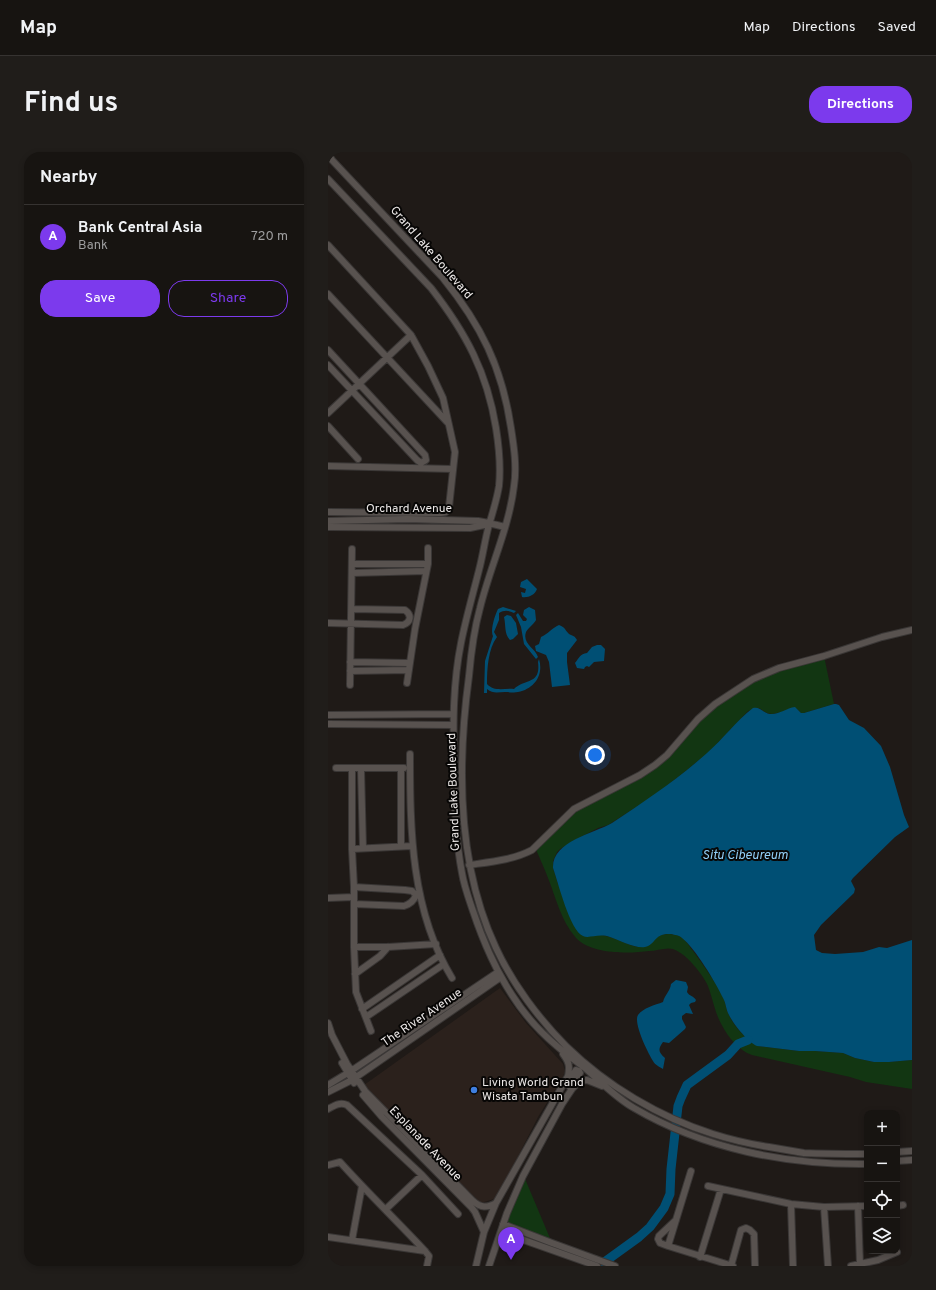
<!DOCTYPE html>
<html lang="en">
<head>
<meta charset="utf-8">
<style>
	:root { --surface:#171411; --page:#201d1a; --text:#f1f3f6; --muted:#9e9e9f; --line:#363331; --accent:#7c3aed }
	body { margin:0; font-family:Overpass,sans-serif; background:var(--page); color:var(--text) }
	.controls { position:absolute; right:12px; bottom:12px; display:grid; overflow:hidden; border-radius:8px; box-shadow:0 2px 6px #0003 }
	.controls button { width:36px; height:36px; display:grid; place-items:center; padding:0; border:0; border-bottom:1px solid var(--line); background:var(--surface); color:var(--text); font:20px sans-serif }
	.you { position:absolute; left:267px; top:603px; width:14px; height:14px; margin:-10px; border:3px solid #fff; border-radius:50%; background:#1a73e8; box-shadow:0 0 0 6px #1a73e833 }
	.badge { display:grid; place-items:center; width:26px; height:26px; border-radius:50%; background:var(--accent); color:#fff; font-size:13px; font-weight:700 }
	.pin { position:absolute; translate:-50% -33px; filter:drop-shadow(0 1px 2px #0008) }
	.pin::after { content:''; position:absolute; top:21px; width:14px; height:12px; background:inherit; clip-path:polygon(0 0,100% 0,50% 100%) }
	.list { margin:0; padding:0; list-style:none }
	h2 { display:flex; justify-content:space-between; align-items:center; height:52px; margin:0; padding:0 16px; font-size:17px }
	h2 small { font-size:13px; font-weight:400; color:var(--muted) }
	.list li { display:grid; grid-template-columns:26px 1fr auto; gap:12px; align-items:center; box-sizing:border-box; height:64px; padding:0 16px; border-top:1px solid var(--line) }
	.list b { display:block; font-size:15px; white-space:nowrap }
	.list p { margin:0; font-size:13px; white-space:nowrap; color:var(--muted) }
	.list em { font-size:13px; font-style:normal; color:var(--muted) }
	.actions { display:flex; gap:8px; padding:12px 16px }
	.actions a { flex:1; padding:9px 0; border:1px solid var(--accent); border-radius:16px; text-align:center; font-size:14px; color:var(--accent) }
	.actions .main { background:var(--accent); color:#fff }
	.icon { flex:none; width:22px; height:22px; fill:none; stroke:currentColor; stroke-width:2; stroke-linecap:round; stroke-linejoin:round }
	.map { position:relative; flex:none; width:584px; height:1114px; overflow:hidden; border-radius:16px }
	header { display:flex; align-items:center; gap:24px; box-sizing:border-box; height:56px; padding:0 20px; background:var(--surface); border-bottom:1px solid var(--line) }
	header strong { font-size:19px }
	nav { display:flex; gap:22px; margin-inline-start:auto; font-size:14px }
	.intro { display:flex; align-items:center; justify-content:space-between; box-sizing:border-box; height:96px; padding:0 24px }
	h1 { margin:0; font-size:28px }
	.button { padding:10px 18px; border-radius:16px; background:var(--accent); color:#fff; font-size:14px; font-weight:700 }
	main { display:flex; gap:24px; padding:0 24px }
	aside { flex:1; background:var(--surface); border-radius:16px; box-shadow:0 2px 6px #0003 }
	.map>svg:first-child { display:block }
	.built { fill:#2b211c }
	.green { fill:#123612 }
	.water { fill:#004f74 }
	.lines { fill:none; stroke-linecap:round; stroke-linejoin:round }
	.river { stroke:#004f74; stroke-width:9 }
	.minor-casing { stroke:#3a3736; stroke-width:8 }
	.minor { stroke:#58524f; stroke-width:6 }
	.shop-dot { fill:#3f7fe0; stroke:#070605; stroke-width:1.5 }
	.labels { text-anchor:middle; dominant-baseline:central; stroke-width:4; stroke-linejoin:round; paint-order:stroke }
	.street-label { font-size:12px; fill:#ece8e7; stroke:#070605 }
	.poi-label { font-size:12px; fill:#ece8e7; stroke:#070605; text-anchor:start }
	.water-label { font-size:13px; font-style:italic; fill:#91cff8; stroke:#070605 }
</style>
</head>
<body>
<header>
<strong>Map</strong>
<nav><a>Map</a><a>Directions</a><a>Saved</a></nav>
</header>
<div class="intro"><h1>Find us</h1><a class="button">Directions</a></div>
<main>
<aside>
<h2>Nearby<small></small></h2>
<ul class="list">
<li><span class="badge">A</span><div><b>Bank Central Asia</b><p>Bank</p></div><em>720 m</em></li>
</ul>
<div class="actions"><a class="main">Save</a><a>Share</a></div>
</aside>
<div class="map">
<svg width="584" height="1114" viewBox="0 0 584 1114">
	<rect width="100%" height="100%" fill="#1f1a17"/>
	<!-- built -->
	<path class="built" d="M 172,836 L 198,871 L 235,912 L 237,919 L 235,925 L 210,965 L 169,1046 L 153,1051 L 145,1047 L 36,933 Z"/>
	<!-- green -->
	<path class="green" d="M 496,504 L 506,552 L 476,561 L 473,561 L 469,557 L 444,562 L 439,561 L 431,556 L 420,559 L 381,600 L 354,622 L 324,645 L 280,673 L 270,676 L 247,688 L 232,697 L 229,700 L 225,709 L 225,716 L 230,732 L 265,783 C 285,781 298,796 315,795 C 327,794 325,778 348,783 C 356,784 360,793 365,799 C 376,814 387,829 395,845 C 398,851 398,858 401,863 C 405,873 420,890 430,894 L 471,899 L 487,899 L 515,901 L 527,906 L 546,910 L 561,910 L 584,908 L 584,937 L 538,930 L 522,925 L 424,903 C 407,897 394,877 388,860 C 385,851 383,842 380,834 C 376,825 367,814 360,807 C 356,803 350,799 345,797 C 338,795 328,799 321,799 C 300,802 263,802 248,786 C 233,769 228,746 220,726 C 216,715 211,705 207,695 L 246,657 L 327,613 L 370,567 L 425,527 Z
		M 195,1022 L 224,1091 L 175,1072 Z"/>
	<!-- water -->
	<path class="water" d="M 199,427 L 209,437 C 207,443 200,446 194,445 L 193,440 L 197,441 L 198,437 L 192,435 L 193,430 Z
		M 175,455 L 188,459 L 186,461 C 180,458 176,458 171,461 L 171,468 L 166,480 L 169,485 C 160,497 159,517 159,532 C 166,540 176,536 186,537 C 197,526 213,533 210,510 L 211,507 C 216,523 206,537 190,540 C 186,541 181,540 177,540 C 170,540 165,542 159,537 L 159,541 L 156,541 L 157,509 L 165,484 C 162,478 167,463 170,457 Z
		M 201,455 L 207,458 L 208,468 C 206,472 200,476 198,480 C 194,492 207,496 210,505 L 208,507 L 196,492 L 193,475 L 188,463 L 190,461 L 195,469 L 198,469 L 199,467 L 195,463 L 196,458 Z
		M 179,463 L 183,464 L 188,471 L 190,482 L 185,487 L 182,488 C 176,482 178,473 176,465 Z
		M 231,473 C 238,476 236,477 241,482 C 245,484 247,484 249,488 L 239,501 L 239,510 L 242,533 L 224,535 L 221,510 L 218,503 L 208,499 L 207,494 L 211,492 L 213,485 C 220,482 224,476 231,473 Z
		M 269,493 L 273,493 L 277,497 L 276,509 L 266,510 L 261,515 L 259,514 L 257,515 L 256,517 L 249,516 L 247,511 C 251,506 252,502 259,501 L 264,495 Z
		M 506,552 L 508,552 L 511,553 L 521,568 L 536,576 L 553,594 L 562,615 L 576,663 L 581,675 L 567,685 L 525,726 L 523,729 L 527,737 L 526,741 L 493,773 L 486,783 L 488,798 L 494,801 L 507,802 L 535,800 L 551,795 L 559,796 L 584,788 L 584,908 L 561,910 L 546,910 L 527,906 L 515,901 L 487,899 L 471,899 L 429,894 C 420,890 406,873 401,863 C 398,858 398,851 395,846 C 388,831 367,796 354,786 C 351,783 347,783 343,782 C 325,781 329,792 317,795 C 308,797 291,788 282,785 C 271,781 261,787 255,784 C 242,779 230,730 225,716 C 224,689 265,682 284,671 C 317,649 350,627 379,601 C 395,587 408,569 425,556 C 432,554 435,561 442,562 C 451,563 458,556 467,555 L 473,561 L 476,561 Z
		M 348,828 L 358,830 L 360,835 L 359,840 C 361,844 366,844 368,848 L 367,850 L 363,851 L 361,853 L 365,862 L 358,861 L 354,864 L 354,867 L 358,875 L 357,877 L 341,891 L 335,890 C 330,897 330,900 337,906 L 335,917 C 332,915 327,913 325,909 C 320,901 305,871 310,863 C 315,856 327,853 335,850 C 337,842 342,840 343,832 Z"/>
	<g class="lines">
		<!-- river -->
		<path class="river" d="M 271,1114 L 311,1085 L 322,1075 L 336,1056 L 342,1042 L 343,1017 L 350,954 L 353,946 L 359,933 L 400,903 L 410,892 L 420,888"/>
		<!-- minor casing -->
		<g class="minor-casing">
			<path id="minor" d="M 0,2 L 4,8 L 115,126 C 153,173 174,215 183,276 C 186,295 189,315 186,334 C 181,376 162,415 152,456 C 146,478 143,501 141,524 C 129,613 129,713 168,796 C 184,831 211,867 238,894 C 279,934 331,965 385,982 C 404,988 422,992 441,995 C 453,997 464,999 476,1001 C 497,1002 518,1002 539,1002
				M 0,27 L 103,136 C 138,181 159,220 168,276 C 171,295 173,314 171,334 C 169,347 165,359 161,373 C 157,387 155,403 151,418 C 145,442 138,466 133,491 C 125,531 125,570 126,611 C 126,648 127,685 134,721 C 136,734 141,747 145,759 C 155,789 167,817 184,843 C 196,862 212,880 230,895 C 238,902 248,909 257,916 C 273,930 288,946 306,956 C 376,997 459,1013 539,1012
				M 0,93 L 83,183 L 100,214 L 115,246 L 127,300 L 121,355 L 118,360 L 113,361 L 0,360
				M 0,142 L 120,271
				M 0,198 L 97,303 L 98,308 L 93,311 L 89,308 L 0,213
				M 0,261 L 83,183
				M 0,274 L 30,307
				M 0,314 L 125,317
				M 0,369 L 79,367 L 150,369 C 157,370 169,373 177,375
				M 0,375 L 142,376 L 161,372
				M 24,412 L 100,412
				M 24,421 L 98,419
				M 0,471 L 75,473 C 83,470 84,463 77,458 L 24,457
				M 22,510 L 81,511
				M 22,519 L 81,518
				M 79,531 L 87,477 L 100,412 L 100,396
				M 22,533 L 24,397
				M 0,563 L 125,562
				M 0,572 L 125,573
				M 82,602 C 82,678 83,759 124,826
				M 8,616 L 76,616
				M 24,617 L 24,697 L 26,735 L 26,795 L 28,840 L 43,879
				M 33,617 L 35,696
				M 73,694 L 73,616
				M 24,697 L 84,694
				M 141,713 C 162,710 185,708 204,698 L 246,657 L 312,623 L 327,613 L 339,603 L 370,567 L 387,552 L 425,527 L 451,516 L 496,504 L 554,485 L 584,478
				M 26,735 L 77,738 L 84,739 L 88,743 C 86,749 82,752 76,754 L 26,752
				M 0,746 L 26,745
				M 26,795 L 60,795 L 108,792
				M 27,822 L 52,804 L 60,795
				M 34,857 L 112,803
				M 38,865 L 116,812
				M 0,871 L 4,883 L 19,912 L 37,939 L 145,1049 C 153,1056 159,1056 168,1051
				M 14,911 L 26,931
				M 240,930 L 248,918 L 251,919 L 252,921 L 242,935
				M 0,933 L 23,919 L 170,820
				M 0,940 L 24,928 L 173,825
				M 35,943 L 54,965 L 144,1056 L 147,1060 L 156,1080
				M 0,957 C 7,953 12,950 19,953 L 94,1023 L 130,1062
				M 569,1000 L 584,999
				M 569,1009 L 584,1008
				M 0,1013 L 12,1010 C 39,1040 69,1069 97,1099 L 101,1104 L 99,1114
				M 380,1034 L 463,1052 L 496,1055 L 539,1054
				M 463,1052 L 465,1114
				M 530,1054 L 532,1113
				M 569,1054 L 575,1053
				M 496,1055 L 500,1114
				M 58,1057 L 94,1023
				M 348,1068 L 331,1084 L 330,1087 L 332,1091 L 340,1094 L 405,1114
				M 175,1072 L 224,1091 L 287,1114
				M 173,1080 L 269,1114
				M 0,1085 L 97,1099
				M 24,1088 L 34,1034
				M 340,1094 L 363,1019
				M 372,1105 L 393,1037
				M 148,1114 L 156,1080 L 168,1051 L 240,924 C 242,914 241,910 235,902
				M 161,1114 L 179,1061 L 195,1024 L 234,952 L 244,937 L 252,929 L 259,928 L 274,934
				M 403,1114 L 413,1078 L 418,1076 L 422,1078 L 426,1082 L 427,1114
				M 523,1114 L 550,1108 L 569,1100"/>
		</g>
		<!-- minor -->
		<use href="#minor" class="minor"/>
	</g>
	<!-- markers -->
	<circle class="shop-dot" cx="146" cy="938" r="4"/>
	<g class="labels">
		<!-- street labels -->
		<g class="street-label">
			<text transform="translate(103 101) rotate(49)">Grand Lake Boulevard</text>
			<text x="81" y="357">Orchard Avenue</text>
			<text transform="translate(126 640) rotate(-92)">Grand Lake Boulevard</text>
			<text transform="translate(94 866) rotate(-34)">The River Avenue</text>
			<text transform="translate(97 992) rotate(46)">Esplanade Avenue</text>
		</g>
		<!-- poi labels -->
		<g class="poi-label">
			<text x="154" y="931">Living World Grand<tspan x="154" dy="14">Wisata Tambun</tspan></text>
		</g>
		<!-- water labels -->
		<g class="water-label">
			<text x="417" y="704">Situ Cibeureum</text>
		</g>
	</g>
</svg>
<div class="controls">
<button>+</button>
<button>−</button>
<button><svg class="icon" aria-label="locate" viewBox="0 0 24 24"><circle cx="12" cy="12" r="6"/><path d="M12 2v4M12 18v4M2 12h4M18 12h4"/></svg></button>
<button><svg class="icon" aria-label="layers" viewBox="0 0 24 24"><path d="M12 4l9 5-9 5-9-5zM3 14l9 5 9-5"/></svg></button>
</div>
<div class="you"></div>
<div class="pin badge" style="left:183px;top:1108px">A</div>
</div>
</main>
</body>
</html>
